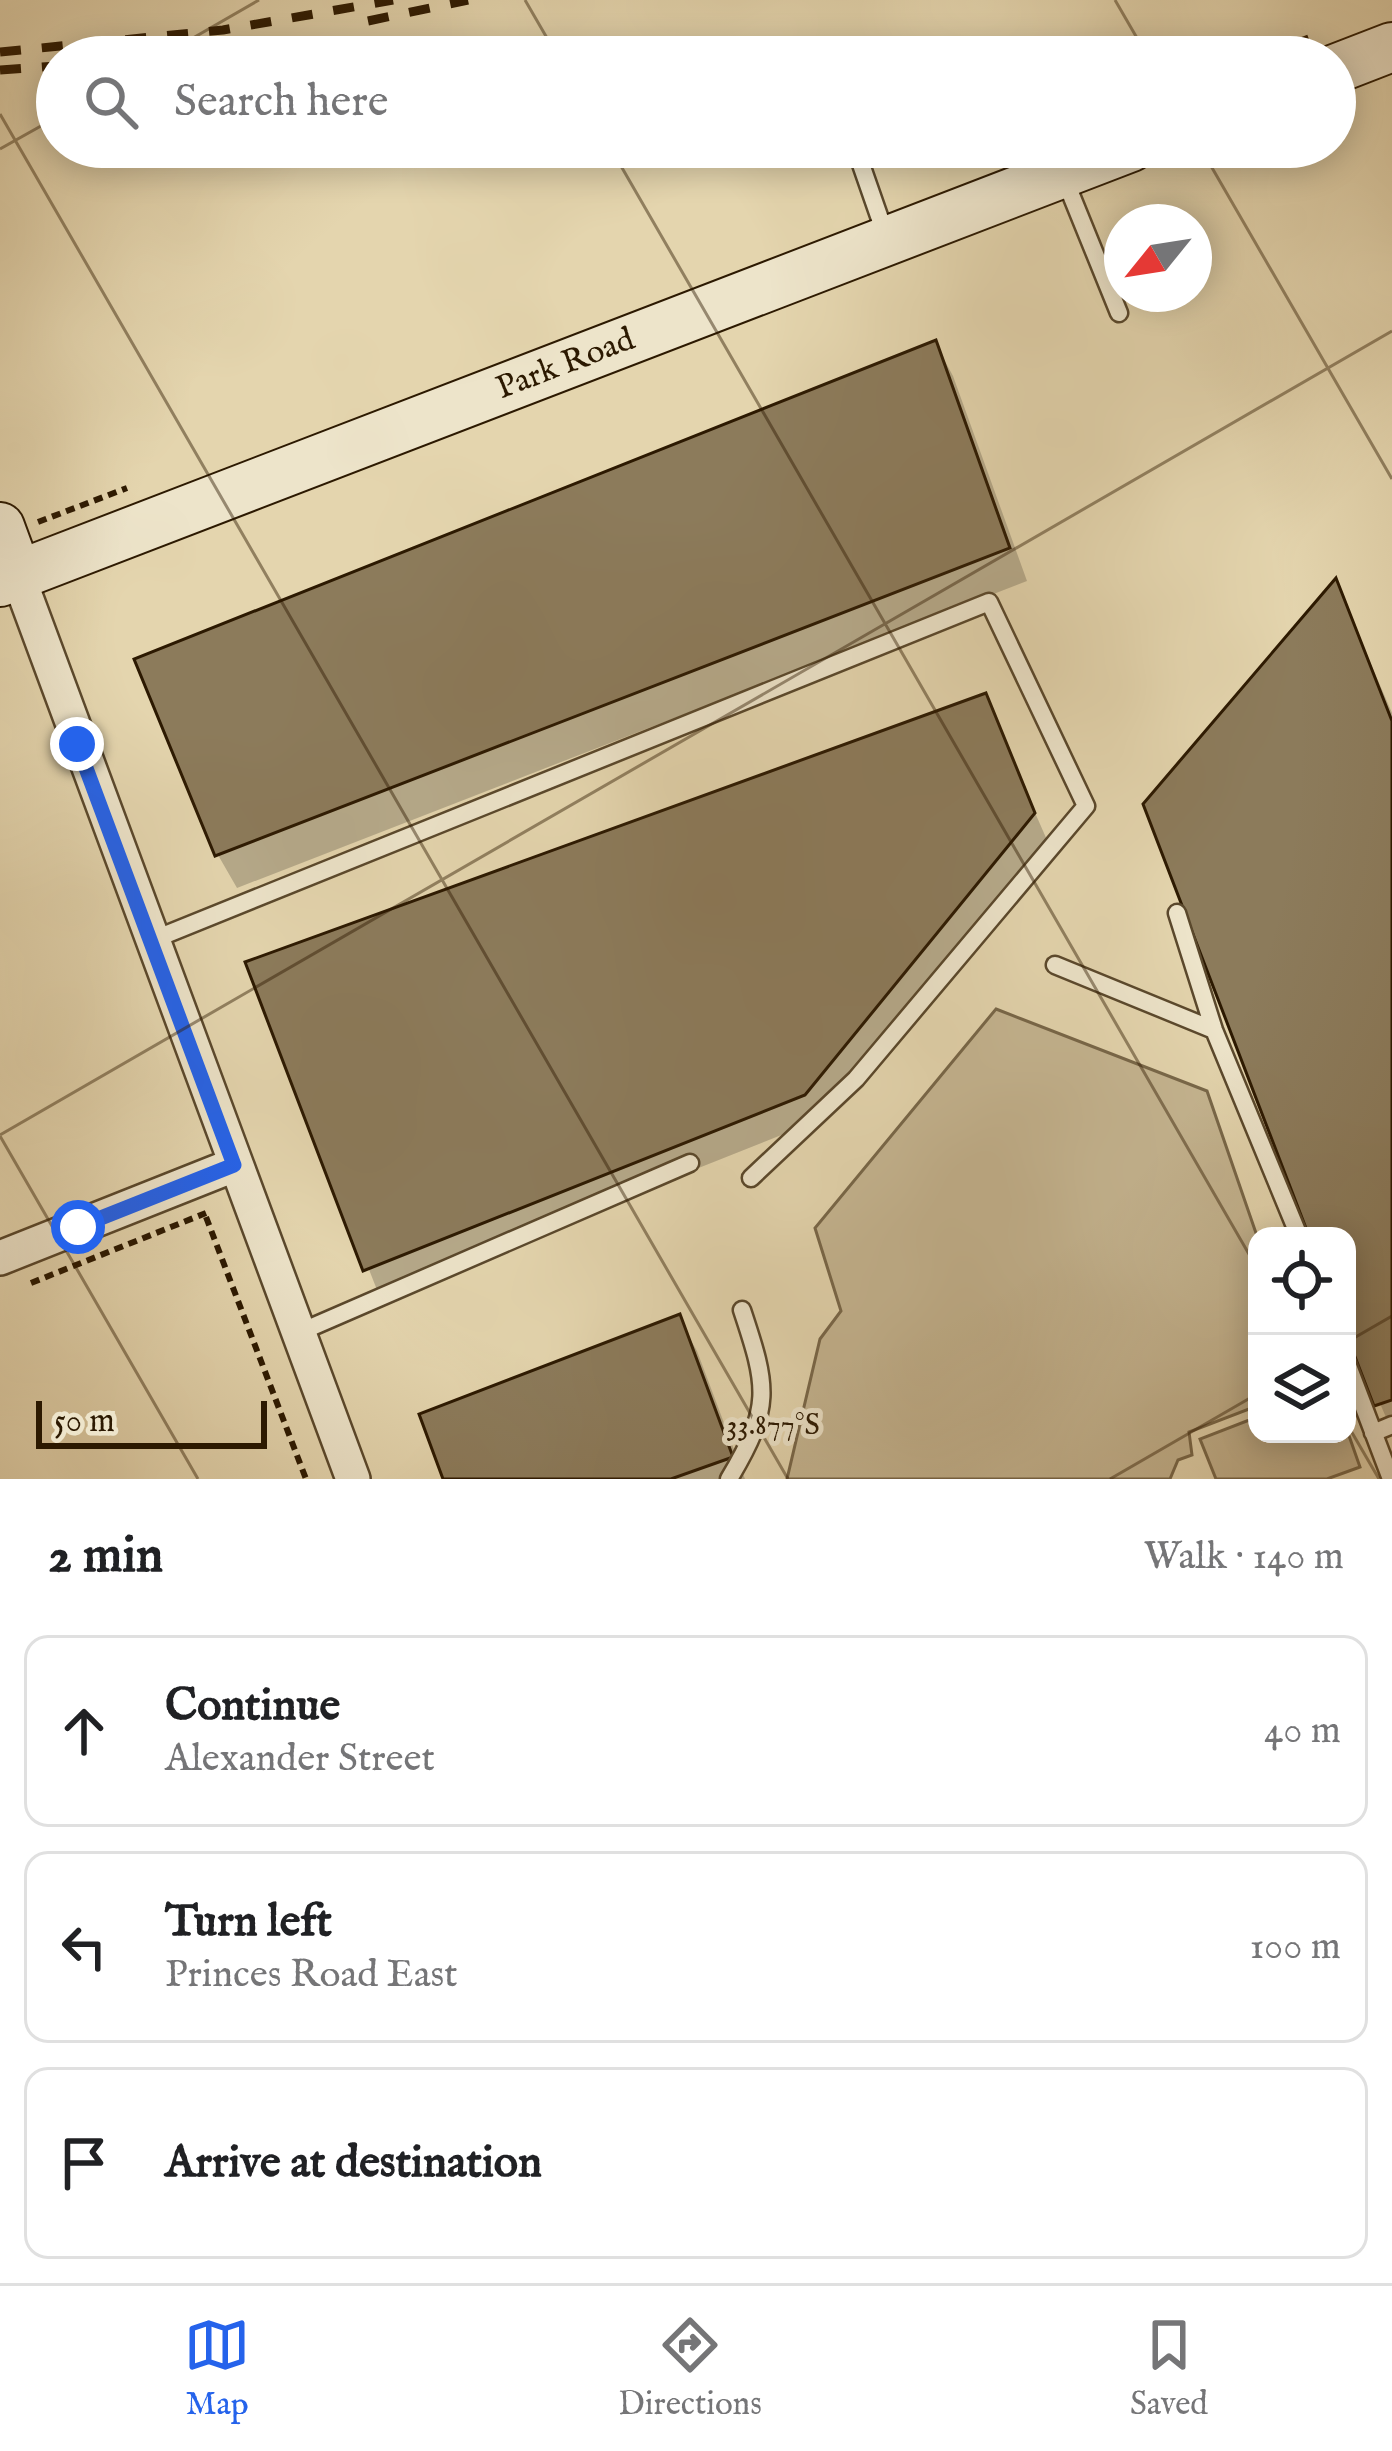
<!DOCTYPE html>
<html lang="en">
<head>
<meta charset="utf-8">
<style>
	:root { --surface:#fff; --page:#f6f6f6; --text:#202124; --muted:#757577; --line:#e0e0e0; --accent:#2563eb }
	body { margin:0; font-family:"IM FELL English",serif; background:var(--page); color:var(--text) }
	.controls { position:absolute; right:36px; bottom:36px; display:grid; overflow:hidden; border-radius:24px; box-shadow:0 6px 30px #0003 }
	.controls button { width:108px; height:108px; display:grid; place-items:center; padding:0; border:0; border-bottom:3px solid var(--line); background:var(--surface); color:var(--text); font:60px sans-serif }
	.compass { position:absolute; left:1104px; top:204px; width:108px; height:108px; border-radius:50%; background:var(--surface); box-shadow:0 6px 30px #0003; rotate:240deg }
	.scale { position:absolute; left:36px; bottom:30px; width:231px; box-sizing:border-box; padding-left:12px; border:6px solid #2c1901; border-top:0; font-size:33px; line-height:42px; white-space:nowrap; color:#2c1901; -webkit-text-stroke:9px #ede4ca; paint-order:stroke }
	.stop { position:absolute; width:36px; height:36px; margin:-27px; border:9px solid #2563eb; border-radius:50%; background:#fff }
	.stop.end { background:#2563eb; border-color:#fff; box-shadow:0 3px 12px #0008 }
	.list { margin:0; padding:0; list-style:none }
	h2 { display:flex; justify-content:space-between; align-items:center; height:156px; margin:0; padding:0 48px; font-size:51px }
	h2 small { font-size:39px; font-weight:400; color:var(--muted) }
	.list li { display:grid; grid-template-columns:78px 1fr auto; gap:36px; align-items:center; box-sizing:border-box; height:192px; margin:0 24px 24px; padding:0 24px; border:3px solid var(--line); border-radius:24px }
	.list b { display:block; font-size:45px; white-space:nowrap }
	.list p { margin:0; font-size:39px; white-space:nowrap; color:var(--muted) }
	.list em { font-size:39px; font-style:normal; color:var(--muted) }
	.icon { flex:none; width:66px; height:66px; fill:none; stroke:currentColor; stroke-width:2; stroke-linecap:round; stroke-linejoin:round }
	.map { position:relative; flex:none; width:1392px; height:1479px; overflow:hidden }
	.search { position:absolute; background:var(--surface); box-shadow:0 6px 30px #0003; left:36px; right:36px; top:36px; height:132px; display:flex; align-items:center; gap:30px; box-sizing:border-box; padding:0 42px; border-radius:66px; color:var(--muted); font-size:45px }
	.sheet { height:804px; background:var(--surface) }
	nav { display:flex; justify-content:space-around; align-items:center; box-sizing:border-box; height:168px; border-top:3px solid var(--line); background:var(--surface); font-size:33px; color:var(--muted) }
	nav a { display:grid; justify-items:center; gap:6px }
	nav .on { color:var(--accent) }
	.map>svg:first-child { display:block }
	.green { fill:#c5b591; stroke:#786749; stroke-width:3 }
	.shadow { fill:#0003 }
	.building { fill:#8c7b5b; stroke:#2c1901; stroke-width:3 }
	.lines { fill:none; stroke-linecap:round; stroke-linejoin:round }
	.lane-casing { stroke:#5a482c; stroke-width:21 }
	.street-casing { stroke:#5a482c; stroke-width:38 }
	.secondary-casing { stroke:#2c1901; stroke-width:52 }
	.path { stroke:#2c1901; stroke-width:6; stroke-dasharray:9 6; stroke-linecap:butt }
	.lane { stroke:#ede4ca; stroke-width:16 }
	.street { stroke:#ede4ca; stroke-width:33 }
	.secondary { stroke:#ede4ca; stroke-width:48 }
	.rail { stroke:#2c1901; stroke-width:9; stroke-dasharray:21 21; stroke-linecap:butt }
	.route { stroke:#2563eb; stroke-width:15 }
	.ticks { fill:none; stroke:#2c1901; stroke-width:3; stroke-opacity:0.45 }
	.labels { text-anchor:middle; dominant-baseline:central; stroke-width:10; stroke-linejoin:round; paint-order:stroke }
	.street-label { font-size:33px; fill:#2c1901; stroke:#ede4ca }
	.ticks-label { font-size:30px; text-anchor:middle; fill:#2c1901; stroke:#ede4ca; stroke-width:10; stroke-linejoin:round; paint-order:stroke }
</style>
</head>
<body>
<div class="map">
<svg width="1392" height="1479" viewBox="0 0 1392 1479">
	<rect width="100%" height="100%" fill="#e4d5ae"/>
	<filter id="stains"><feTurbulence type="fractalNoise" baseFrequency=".00167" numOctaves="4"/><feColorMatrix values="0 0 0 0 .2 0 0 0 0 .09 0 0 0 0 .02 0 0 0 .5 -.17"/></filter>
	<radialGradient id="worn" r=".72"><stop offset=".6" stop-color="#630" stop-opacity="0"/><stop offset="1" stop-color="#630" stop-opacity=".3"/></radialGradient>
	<!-- green -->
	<path class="green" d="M 996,1009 L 1207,1091 L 1257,1236 L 1257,1406 L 1189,1432 L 1192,1455 L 1178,1460 L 1170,1479 L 787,1479 L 820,1339 L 841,1311 L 815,1228 Z
		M 1257,1417 L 1257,1434 L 1347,1434 L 1347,1430 L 1360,1467 L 1327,1479 L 1216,1479 L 1200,1439 Z"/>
	<!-- shadow -->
	<path class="shadow" d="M 935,343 L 953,376 L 1027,581 L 237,888 L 218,855 L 138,661 Z
		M 1336,583 L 1392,713 L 1392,1431 L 1347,1328 L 1347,1236 L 1312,1236 Z
		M 984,696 L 1047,840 L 819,1120 L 379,1295 L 249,964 Z
		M 678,1318 L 697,1351 L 745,1479 L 446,1479 Z"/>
	<!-- building -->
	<path class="building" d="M 936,340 L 1010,548 L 215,856 L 134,659 Z
		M 1336,578 L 1392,721 L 1392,1400 L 1374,1406 L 1347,1336 L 1347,1236 L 1309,1236 L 1143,804 Z
		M 986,693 L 1035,813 L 805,1095 L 363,1271 L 245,962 Z
		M 680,1314 L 733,1457 L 671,1479 L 443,1479 L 419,1414 Z"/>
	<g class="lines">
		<!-- lane casing -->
		<g class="lane-casing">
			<path id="lane" d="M 855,147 L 887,239
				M 1065,180 L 1119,313
				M 1177,913 L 1214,1030 L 1299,1236
				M 150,941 L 989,602 L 1086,806 L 856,1079 L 751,1178
				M 1055,965 L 1214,1030
				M 298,1333 L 690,1163
				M 1347,1363 L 1391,1479
				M 1373,1433 L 1392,1425
				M 729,1479 C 772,1407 768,1388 742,1310"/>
		</g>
		<!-- street casing -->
		<g class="street-casing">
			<path id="street" d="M 18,576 L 353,1479
				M 0,1258 L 234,1165"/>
		</g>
		<!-- secondary casing -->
		<g class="secondary-casing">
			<g id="secondary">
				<path d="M 1335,69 L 1392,47"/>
				<path d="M 0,527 L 18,576"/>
				<path id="s1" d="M 0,582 L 1131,147"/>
			</g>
		</g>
		<!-- path -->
		<path class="path" d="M 1258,57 L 1310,37
			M 38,522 L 127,488
			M 206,1217 L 306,1479
			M 31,1283 L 206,1213"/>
		<!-- lane -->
		<use href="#lane" class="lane"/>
		<!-- street -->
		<use href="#street" class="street"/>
		<!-- secondary -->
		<use href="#secondary" class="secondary"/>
		<!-- rail -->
		<path class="rail" d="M 368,21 L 468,0
			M 0,52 L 223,30 L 393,0
			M 140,57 L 203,50
			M 0,70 L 57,66"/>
	</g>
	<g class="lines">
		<!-- route -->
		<path class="route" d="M 77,744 L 234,1165 L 78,1227"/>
	</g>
	<!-- ticks -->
	<path class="ticks" d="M 525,0 L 558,57M 1115,0 L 1148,57M 160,57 L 259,0M 0,114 L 788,1479M 610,147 L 1257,1268M 1200,147 L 1392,479M 0,149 L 57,117M 0,1135 L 1392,331M 0,1136 L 198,1479M 1347,1342 L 1392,1316M 1347,1424 L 1379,1479M 1110,1479 L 1257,1394"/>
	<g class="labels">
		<!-- street labels -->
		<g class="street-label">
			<text stroke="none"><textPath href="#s1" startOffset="606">Park Road</textPath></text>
		</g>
	</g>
	<g class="ticks-label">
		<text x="773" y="1434">33.877°S</text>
	</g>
	<rect width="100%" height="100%" filter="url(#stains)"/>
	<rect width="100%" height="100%" fill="url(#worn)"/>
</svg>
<div class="controls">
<button><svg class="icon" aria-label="locate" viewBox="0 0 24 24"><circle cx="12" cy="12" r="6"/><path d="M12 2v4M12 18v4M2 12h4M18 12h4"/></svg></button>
<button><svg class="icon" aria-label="layers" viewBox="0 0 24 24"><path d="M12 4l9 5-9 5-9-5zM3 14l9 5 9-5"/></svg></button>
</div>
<svg class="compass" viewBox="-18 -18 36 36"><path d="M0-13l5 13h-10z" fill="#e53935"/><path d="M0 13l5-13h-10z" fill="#757577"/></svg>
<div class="scale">50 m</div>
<div class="stop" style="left:78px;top:1227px"></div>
<div class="stop end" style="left:77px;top:744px"></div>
<div class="search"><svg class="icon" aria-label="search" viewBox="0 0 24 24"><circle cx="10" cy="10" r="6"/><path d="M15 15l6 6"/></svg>Search here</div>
</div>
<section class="sheet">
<h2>2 min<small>Walk · 140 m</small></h2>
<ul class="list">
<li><svg class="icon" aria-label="ahead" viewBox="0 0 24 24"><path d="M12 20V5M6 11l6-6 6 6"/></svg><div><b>Continue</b><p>Alexander Street</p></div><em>40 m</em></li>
<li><svg class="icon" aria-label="left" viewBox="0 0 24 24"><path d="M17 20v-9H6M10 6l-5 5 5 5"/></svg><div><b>Turn left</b><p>Princes Road East</p></div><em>100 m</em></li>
<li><svg class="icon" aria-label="arrive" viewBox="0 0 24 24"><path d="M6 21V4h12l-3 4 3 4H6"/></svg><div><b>Arrive at destination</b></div></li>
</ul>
</section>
<nav>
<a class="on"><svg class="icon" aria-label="map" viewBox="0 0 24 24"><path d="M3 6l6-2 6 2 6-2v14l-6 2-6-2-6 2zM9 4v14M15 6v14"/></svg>Map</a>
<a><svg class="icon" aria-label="directions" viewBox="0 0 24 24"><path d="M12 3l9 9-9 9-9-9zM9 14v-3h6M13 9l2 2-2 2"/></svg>Directions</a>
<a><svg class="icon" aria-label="saved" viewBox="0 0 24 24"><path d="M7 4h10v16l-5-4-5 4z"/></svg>Saved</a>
</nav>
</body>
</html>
